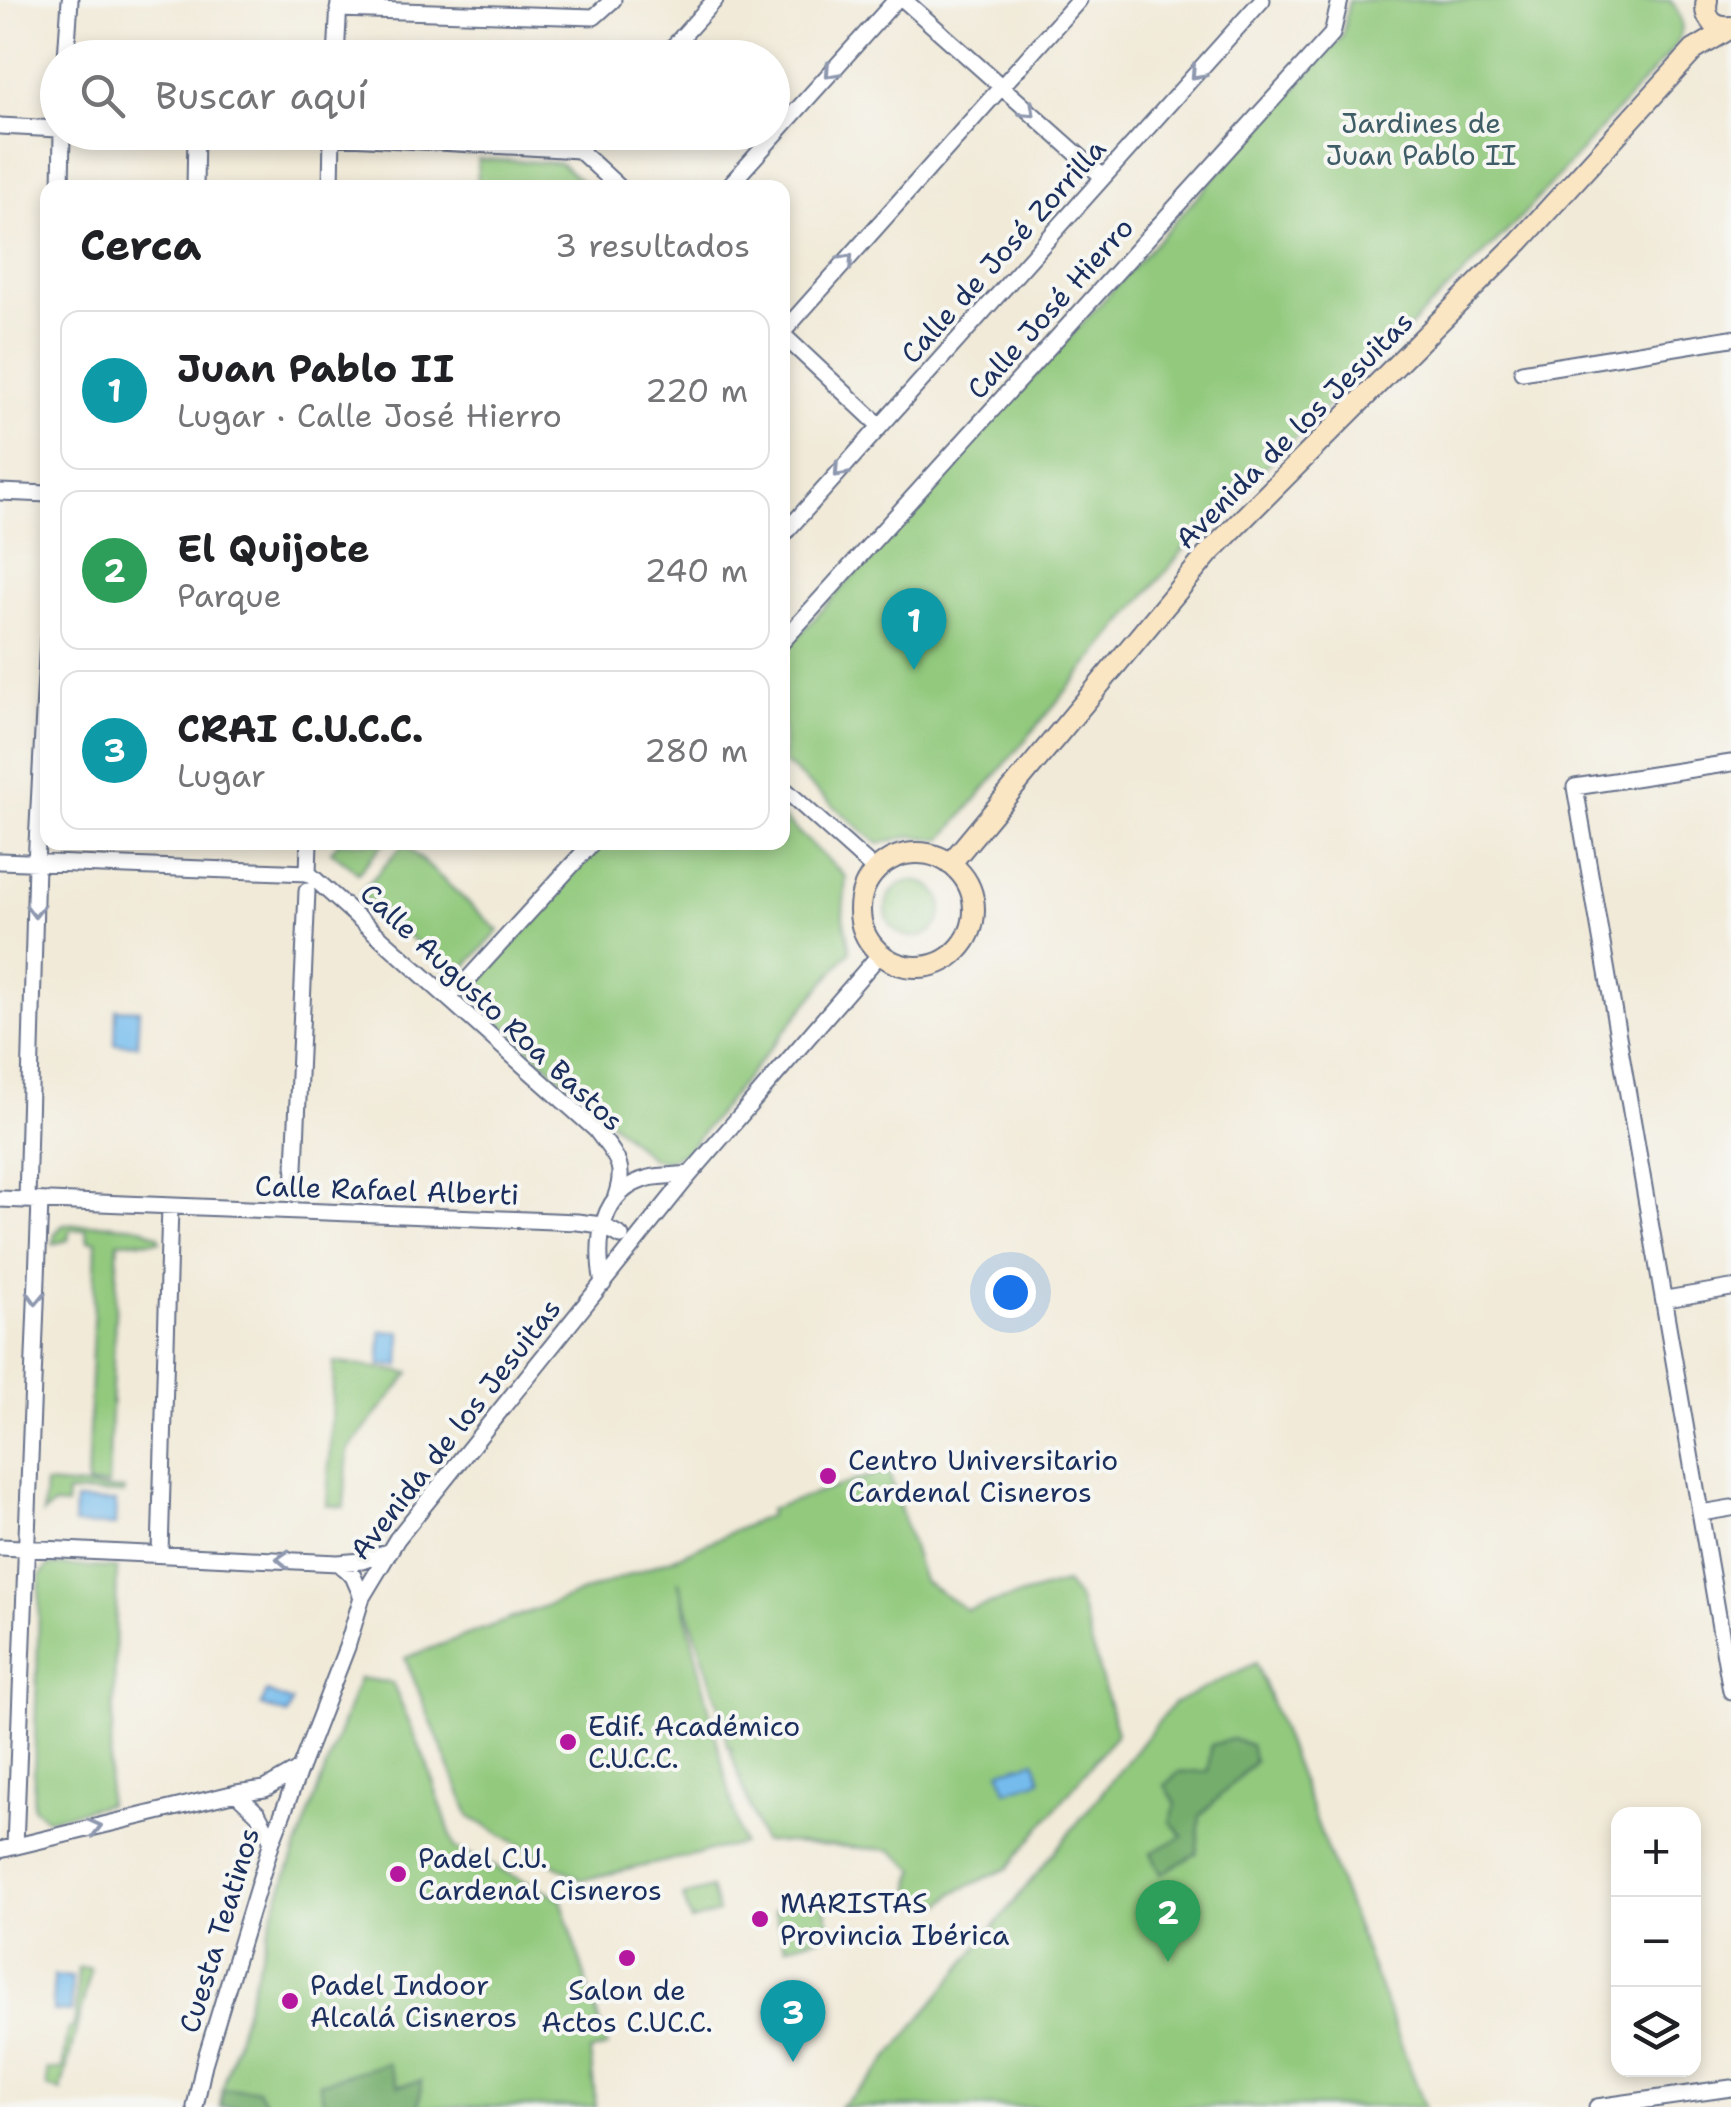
<!DOCTYPE html>
<html lang="es">
<head>
<meta charset="utf-8">
<style>
	:root { --surface:#fff; --page:#f6f6f6; --text:#202124; --muted:#757577; --line:#e0e0e0; --accent:#7c3aed }
	body { margin:0; font-family:"Shantell Sans",sans-serif; background:var(--page); color:var(--text) }
	.controls { position:absolute; right:30px; bottom:30px; display:grid; overflow:hidden; border-radius:20px; box-shadow:0 5px 15px #0003 }
	.controls button { width:90px; height:90px; display:grid; place-items:center; padding:0; border:0; border-bottom:2px solid var(--line); background:var(--surface); color:var(--text); font:50px sans-serif }
	.you { position:absolute; left:1010px; top:1292px; width:35px; height:35px; margin:-25px; border:8px solid #fff; border-radius:50%; background:#1a73e8; box-shadow:0 0 0 15px #1a73e833 }
	.badge { display:grid; place-items:center; width:65px; height:65px; border-radius:50%; background:var(--accent); color:#fff; font-size:32px; font-weight:700 }
	.pin { position:absolute; translate:-50% -82px; filter:drop-shadow(0 2px 5px #0008) }
	.pin::after { content:''; position:absolute; top:52px; width:35px; height:30px; background:inherit; clip-path:polygon(0 0,100% 0,50% 100%) }
	.list { margin:0; padding:0; list-style:none }
	h2 { display:flex; justify-content:space-between; align-items:center; height:130px; margin:0; padding:0 40px; font-size:42px }
	h2 small { font-size:32px; font-weight:400; color:var(--muted) }
	.list li { display:grid; grid-template-columns:65px 1fr auto; gap:30px; align-items:center; box-sizing:border-box; height:160px; margin:0 20px 20px; padding:0 20px; border:2px solid var(--line); border-radius:20px }
	.list b { display:block; font-size:38px; white-space:nowrap }
	.list p { margin:0; font-size:32px; white-space:nowrap; color:var(--muted) }
	.list em { font-size:32px; font-style:normal; color:var(--muted) }
	.icon { flex:none; width:55px; height:55px; fill:none; stroke:currentColor; stroke-width:2; stroke-linecap:round; stroke-linejoin:round }
	.map { position:relative; flex:none; width:1731px; height:2107px; overflow:hidden }
	.search { position:absolute; background:var(--surface); box-shadow:0 5px 15px #0003; left:40px; top:40px; width:750px; height:110px; display:flex; align-items:center; gap:25px; box-sizing:border-box; padding:0 35px; border-radius:55px; color:var(--muted); font-size:38px }
	.panel { position:absolute; background:var(--surface); box-shadow:0 5px 15px #0003; left:40px; top:180px; width:750px; height:670px; border-radius:20px }
	.map>svg:first-child { display:block }
	.green { fill:#92c97d; stroke:#567c6e; stroke-width:2.5; fill-rule:evenodd }
	.forest { fill:#75ad6c; stroke:#486e65; stroke-width:2.5 }
	.water { fill:#75bced; stroke:#4876a6; stroke-width:2.5 }
	.lines { fill:none; stroke-linecap:round; stroke-linejoin:round }
	.street-casing { stroke:#667089; stroke-width:19 }
	.secondary-casing { stroke:#667089; stroke-width:24 }
	.street { stroke:#fff; stroke-width:15 }
	.secondary { stroke:#fbe6c4; stroke-width:20 }
	.oneway { stroke:#8d97ae }
	.poi-dot { fill:#b5179e; stroke:#f6f6f2; stroke-width:4 }
	.labels { text-anchor:middle; dominant-baseline:central; stroke-width:8; stroke-linejoin:round; paint-order:stroke }
	.park-label { font-size:28px; fill:#3f5d67; stroke:#f6f6f2 }
	.street-label { font-size:28px; fill:#1b2f5e; stroke:#f6f6f2 }
	.poi-label { font-size:28px; fill:#1b2f5e; stroke:#f6f6f2; text-anchor:start }
</style>
</head>
<body>
<div class="map">
<svg width="1731" height="2107" viewBox="0 0 1731 2107">
	<rect width="100%" height="100%" fill="#f6f6f2"/>
	<filter id="ink" filterUnits="userSpaceOnUse"><feTurbulence type="fractalNoise" baseFrequency=".01" numOctaves="2"/><feDisplacementMap in="SourceGraphic" scale="20" xChannelSelector="R" yChannelSelector="G"/><feConvolveMatrix kernelMatrix="1 2 1 2 8 2 1 2 1" color-interpolation-filters="sRGB"/></filter>
	<filter id="wash" filterUnits="userSpaceOnUse"><feTurbulence type="fractalNoise" baseFrequency=".0048" numOctaves="4" result="noise"/><feDisplacementMap in="SourceGraphic" scale="40" xChannelSelector="R" yChannelSelector="G"/><feGaussianBlur stdDeviation="2.25" result="paint"/><feColorMatrix in="noise" values="0 0 0 0 0 0 0 0 0 0 0 0 0 0 0 0 0 1.4 0 .05"/><feComposite in="paint" operator="in"/></filter>
	<g filter="url(#wash)">
		<rect width="100%" height="100%" fill="#f1ead8"/>
		<!-- green -->
		<path class="green" d="M 1349,0 L 1669,0 C 1684,16 1686,29 1674,48 L 1512,227 L 1201,529 L 942,840 L 913,836 L 878,844 L 783,762 L 783,653 L 1342,37 Z
			M 478,159 L 560,163 L 588,187 L 477,187 Z
			M 783,818 L 846,877 L 843,916 L 850,951 L 686,1152 L 665,1161 L 651,1158 L 464,990 L 598,843 L 782,842 Z
			M 338,843 L 338,842 L 384,843 L 358,873 L 331,851 Z
			M 404,844 L 499,931 L 455,978 L 360,893 Z
			M886 909a28 28 0 1 1 56 0a28 28 0 1 1-56 0Z
			M 102,1224 L 140,1227 L 159,1236 L 160,1241 L 118,1242 L 108,1485 L 87,1485 L 96,1241 L 88,1241 L 86,1229 L 70,1230 L 68,1240 L 53,1244 L 55,1233 L 63,1225 Z
			M 334,1362 L 410,1373 L 348,1450 L 344,1507 L 327,1505 Z
			M 888,1470 L 923,1581 L 967,1610 L 1065,1583 L 1079,1600 L 1117,1733 L 1008,1868 L 955,1892 L 943,1904 C 920,1906 903,1894 916,1870 L 891,1850 L 762,1841 L 731,1753 L 732,1747 L 728,1747 L 718,1702 L 678,1580 L 742,1844 L 582,1880 L 470,1817 L 405,1658 L 672,1559 L 770,1515 L 769,1509 Z
			M 45,1484 L 124,1490 L 124,1494 L 67,1493 L 66,1506 L 54,1505 L 43,1514 Z
			M 49,1565 L 117,1568 L 114,1700 L 107,1804 L 47,1819 L 33,1807 L 40,1576 Z
			M 1256,1663 L 1425,2107 L 839,2107 L 870,2081 L 1173,1704 ZM 1254,1762 L 1200,1816 L 1198,1832 L 1170,1822 L 1176,1804 L 1180,1772 L 1208,1772 Z
			M 359,1678 L 392,1683 L 427,1764 L 455,1848 L 561,1899 L 607,2047 L 590,2052 L 596,2107 L 419,2107 L 421,2082 L 398,2087 L 320,2082 L 325,2107 L 269,2107 L 257,2089 L 222,2090 L 274,1910 Z
			M 711,1888 L 718,1913 L 691,1921 L 683,1896 Z
			M 821,1895 L 833,1933 L 785,1947 L 774,1910 Z
			M 78,1968 L 90,1968 L 90,1974 L 61,2091 L 47,2087 L 47,2069 L 62,2070 L 67,2030 L 73,2027 L 75,2020 Z
			M 809,1995 L 816,2017 L 776,2030 L 769,2008 Z"/>
		<!-- forest -->
		<path class="forest" d="M 1232,1739 L 1250,1745 L 1254,1762 L 1200,1816 L 1197,1853 L 1161,1874 L 1151,1853 L 1183,1836 L 1170,1822 L 1176,1804 L 1165,1785 L 1179,1772 L 1208,1771 L 1211,1745 Z
			M 387,2063 L 398,2086 L 421,2081 L 419,2107 L 325,2107 L 319,2083 Z
			M 257,2089 L 269,2107 L 220,2107 L 222,2090 Z"/>
		<!-- water -->
		<path class="water" d="M 116,1009 L 139,1010 L 137,1045 L 115,1044 Z
			M 381,1331 L 401,1332 L 400,1366 L 380,1365 Z
			M 75,1501 L 116,1502 L 115,1526 L 74,1525 Z
			M 267,1692 L 292,1702 L 287,1715 L 261,1706 Z
			M 1035,1761 L 1041,1780 L 1006,1791 L 1000,1771 Z
			M 53,1976 L 72,1977 L 71,2012 L 53,2011 Z"/>
	</g>
	<g filter="url(#ink)">
		<g class="lines">
			<!-- street casing -->
			<g class="street-casing">
				<path id="street" d="M 904,0 L 1103,177
					M 338,9 L 594,17 L 613,0
					M 66,58 L 70,0
					M 336,58 L 339,2
					M 663,58 L 715,0
					M 0,126 L 58,129
					M 184,132 L 332,136 L 579,150 L 620,188
					M 579,150 L 595,132
					M 61,188 L 62,132
					M 195,188 L 196,133
					M 331,188 L 332,132
					M 727,188 L 896,0
					M 782,333 L 1079,0
					M 782,334 L 880,426
					M 1522,372 L 1731,338
					M 0,492 L 48,494
					M 782,536 L 1262,0
					M 782,642 L 1332,34 L 1340,0
					M 1731,763 L 1575,787 L 1731,1691
					M 782,787 L 875,870
					M 0,861 L 308,873 L 596,1130 C 615,1156 627,1164 616,1196
					M 308,873 L 309,842
					M 459,989 L 593,842
					M 294,1191 L 307,891
					M 0,1199 L 577,1222 L 602,1225 L 621,1236
					M 27,1200 L 36,863 L 48,638
					M 603,1284 C 595,1242 600,1190 649,1178 C 663,1175 677,1176 690,1174
					M 1666,1299 L 1731,1288
					M 1701,1513 L 1731,1508
					M 0,1547 L 338,1563 L 353,1576 L 362,1597
					M 160,1553 L 170,1206
					M 338,1563 L 362,1561 L 390,1551
					M 236,1793 L 258,1814 L 272,1841
					M 15,1846 L 40,1201
					M 0,1850 L 236,1793 L 265,1789 L 298,1770
					M 195,2107 L 204,2064 L 272,1841 L 347,1647 L 362,1597 L 397,1539 L 690,1174 L 880,954
					M 1597,2107 L 1731,2088"/>
			</g>
			<!-- secondary casing -->
			<g class="secondary-casing">
				<path id="secondary" d="M 1707,0 C 1703,17 1713,29 1731,27
					M860 910a57 57 0 1 1 114 0a57 57 0 1 1-114 0Z
					M 950,864 L 1209,553 L 1520,241 L 1694,50 L 1731,28"/>
			</g>
			<!-- street -->
			<use href="#street" class="street"/>
			<!-- secondary -->
			<use href="#secondary" class="secondary"/>
		</g>
		<!-- one-way arrows -->
		<defs><path id="oneway-chevron" d="M-2-3.5L2.5 0L-2 3.5" fill="none" stroke-width="1.6" stroke-linecap="round" stroke-linejoin="round" transform="scale(2.5)"/></defs>
		<g class="oneway">
			<use href="#oneway-chevron" transform="translate(831 72) rotate(132)"/>
			<use href="#oneway-chevron" transform="translate(1197 73) rotate(133)"/>
			<use href="#oneway-chevron" transform="translate(1029 111) rotate(43)"/>
			<use href="#oneway-chevron" transform="translate(847 260) rotate(-48)"/>
			<use href="#oneway-chevron" transform="translate(840 471) rotate(132)"/>
			<use href="#oneway-chevron" transform="translate(35 911) rotate(91)"/>
			<use href="#oneway-chevron" transform="translate(36 1298) rotate(92)"/>
			<use href="#oneway-chevron" transform="translate(283 1559) rotate(-177)"/>
			<use href="#oneway-chevron" transform="translate(95 1827) rotate(-14)"/>
		</g>
	</g>
	<!-- markers -->
	<g class="poi-dot">
		<circle cx="828" cy="1476" r="10"/>
		<circle cx="568" cy="1742" r="10"/>
		<circle cx="398" cy="1874" r="10"/>
		<circle cx="760" cy="1919" r="10"/>
		<circle cx="627" cy="1958" r="10"/>
		<circle cx="290" cy="2001" r="10"/>
	</g>
	<g class="labels">
		<!-- park labels -->
		<g class="park-label">
			<text x="1421" y="123">Jardines de<tspan x="1421" dy="32">Juan Pablo II</tspan></text>
		</g>
		<!-- street labels -->
		<g class="street-label">
			<text transform="translate(1003 251) rotate(-48)">Calle de José Zorrilla</text>
			<text transform="translate(1050 308) rotate(-48)">Calle José Hierro</text>
			<text transform="translate(1294 430) rotate(-45)">Avenida de los Jesuitas</text>
			<text transform="translate(492 1007) rotate(43)">Calle Augusto Roa Bastos</text>
			<text transform="translate(387 1190) rotate(2)">Calle Rafael Alberti</text>
			<text transform="translate(455 1429) rotate(-52)">Avenida de los Jesuitas</text>
			<text transform="translate(219 1930) rotate(-73)">Cuesta Teatinos</text>
		</g>
		<!-- poi labels -->
		<g class="poi-label">
			<text x="848" y="1460">Centro Universitario<tspan x="848" dy="32">Cardenal Cisneros</tspan></text>
			<text x="588" y="1726">Edif. Académico<tspan x="588" dy="32">C.U.C.C.</tspan></text>
			<text x="418" y="1858">Padel C.U.<tspan x="418" dy="32">Cardenal Cisneros</tspan></text>
			<text x="780" y="1903">MARISTAS<tspan x="780" dy="32">Provincia Ibérica</tspan></text>
			<text x="310" y="1985">Padel Indoor<tspan x="310" dy="32">Alcalá Cisneros</tspan></text>
			<text x="627" y="1990" text-anchor="middle">Salon de<tspan x="627" dy="32">Actos C.UC.C.</tspan></text>
		</g>
	</g>
</svg>
<div class="controls">
<button>+</button>
<button>−</button>
<button><svg class="icon" aria-label="layers" viewBox="0 0 24 24"><path d="M12 4l9 5-9 5-9-5zM3 14l9 5 9-5"/></svg></button>
</div>
<div class="you"></div>
<div class="pin badge" style="left:914px;top:670px;background:#0f9aa8">1</div>
<div class="pin badge" style="left:1168px;top:1962px;background:#2e9e5b">2</div>
<div class="pin badge" style="left:793px;top:2062px;background:#0f9aa8">3</div>
<div class="search"><svg class="icon" aria-label="search" viewBox="0 0 24 24"><circle cx="10" cy="10" r="6"/><path d="M15 15l6 6"/></svg>Buscar aquí</div>
<section class="panel">
<h2>Cerca<small>3 resultados</small></h2>
<ul class="list">
<li><span class="badge" style="background:#0f9aa8">1</span><div><b>Juan Pablo II</b><p>Lugar · Calle José Hierro</p></div><em>220 m</em></li>
<li><span class="badge" style="background:#2e9e5b">2</span><div><b>El Quijote</b><p>Parque</p></div><em>240 m</em></li>
<li><span class="badge" style="background:#0f9aa8">3</span><div><b>CRAI C.U.C.C.</b><p>Lugar</p></div><em>280 m</em></li>
</ul>
</section>
</div>
</body>
</html>
